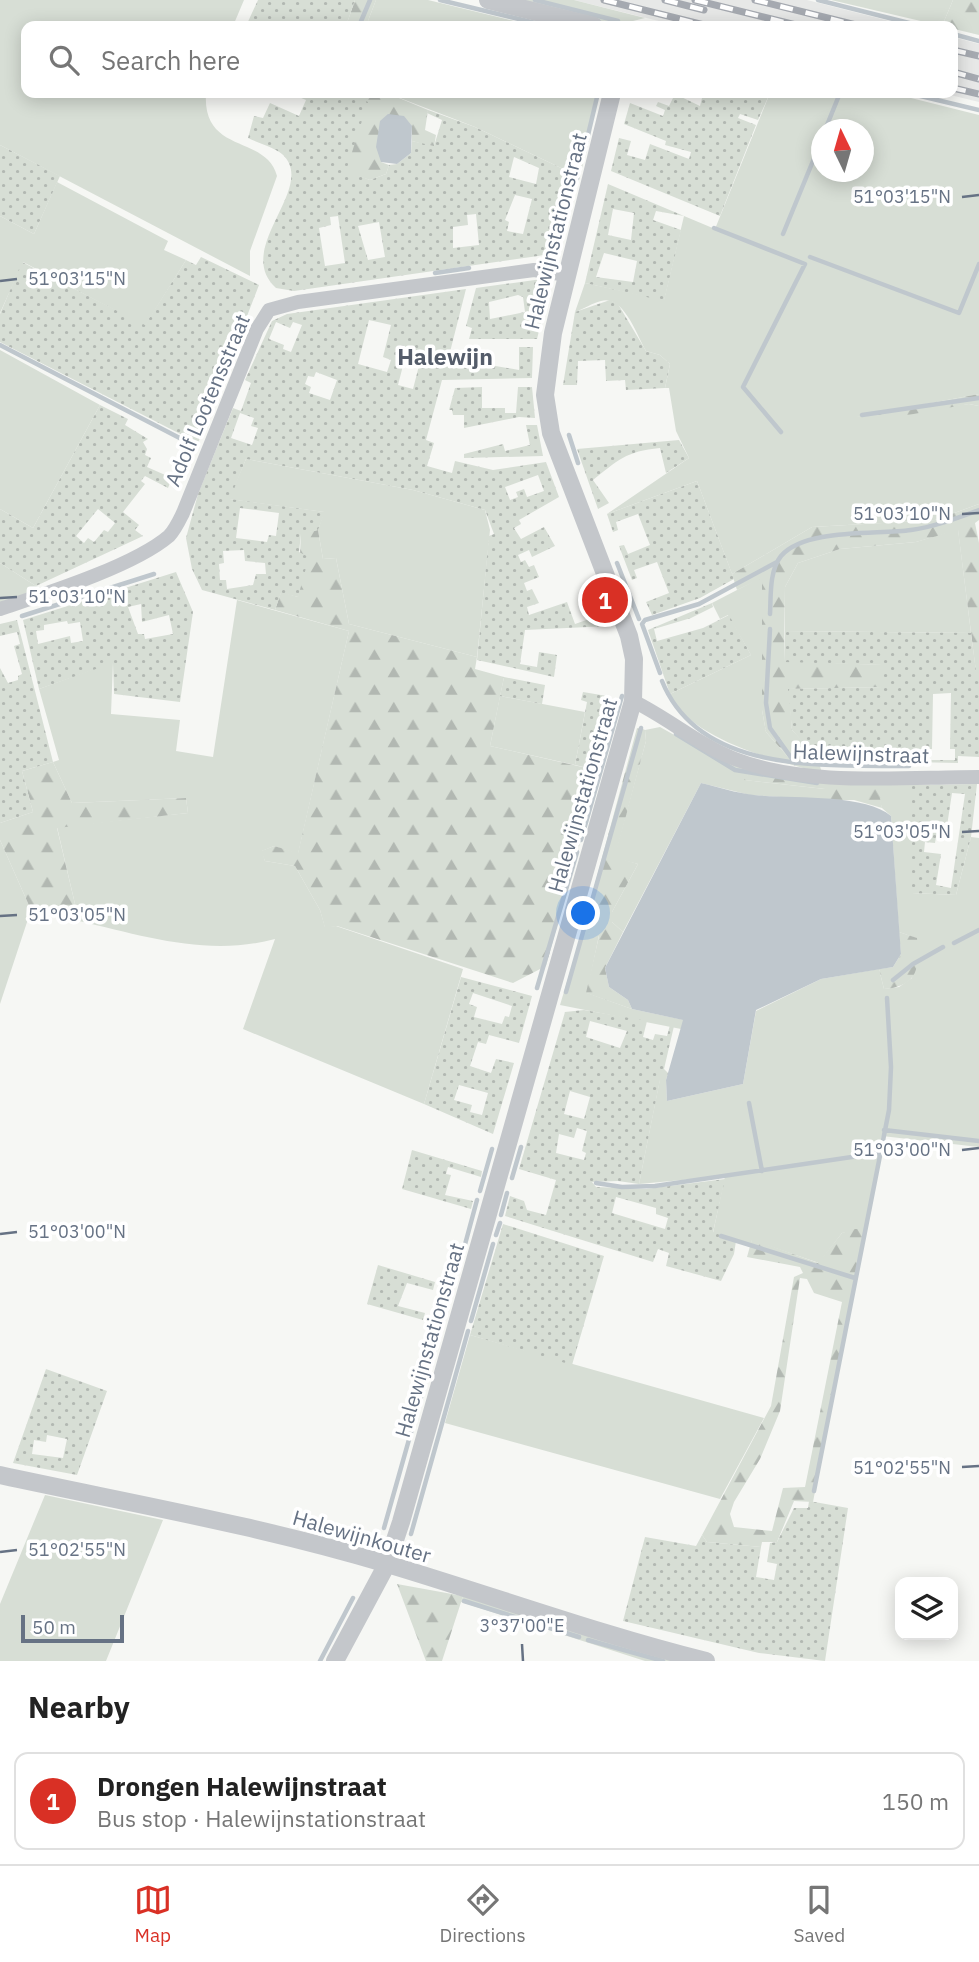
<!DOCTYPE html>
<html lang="en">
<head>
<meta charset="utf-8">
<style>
	:root { --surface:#fff; --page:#f6f6f6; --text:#222; --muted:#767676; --line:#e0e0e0; --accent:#d93025 }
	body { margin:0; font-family:"IBM Plex Sans",sans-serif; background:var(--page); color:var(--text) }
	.controls { position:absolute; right:21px; bottom:21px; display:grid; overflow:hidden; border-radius:14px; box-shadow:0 4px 18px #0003 }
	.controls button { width:63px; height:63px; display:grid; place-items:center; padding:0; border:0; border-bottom:2px solid var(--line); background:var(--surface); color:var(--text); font:35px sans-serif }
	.compass { position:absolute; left:811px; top:119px; width:63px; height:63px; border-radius:50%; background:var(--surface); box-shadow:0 4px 18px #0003; rotate:355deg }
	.scale { position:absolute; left:21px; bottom:18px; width:103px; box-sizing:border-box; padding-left:7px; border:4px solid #667284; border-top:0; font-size:19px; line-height:24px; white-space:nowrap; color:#667284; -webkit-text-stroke:5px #fff; paint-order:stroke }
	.you { position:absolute; left:584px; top:914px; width:24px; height:24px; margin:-18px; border:5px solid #fff; border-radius:50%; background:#1a73e8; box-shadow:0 0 0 10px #1a73e833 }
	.badge { display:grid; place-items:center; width:46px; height:46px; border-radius:50%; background:var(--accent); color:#fff; font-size:23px; font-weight:700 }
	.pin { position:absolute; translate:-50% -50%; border:4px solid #fff; box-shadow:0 2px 7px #0006 }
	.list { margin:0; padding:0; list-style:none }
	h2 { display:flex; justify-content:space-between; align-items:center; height:91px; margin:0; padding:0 28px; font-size:30px }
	h2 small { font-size:23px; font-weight:400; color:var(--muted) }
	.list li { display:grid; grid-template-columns:46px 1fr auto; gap:21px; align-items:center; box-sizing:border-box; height:98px; margin:0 14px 14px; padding:0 14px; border:2px solid var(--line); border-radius:14px }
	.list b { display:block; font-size:26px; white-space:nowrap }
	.list p { margin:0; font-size:23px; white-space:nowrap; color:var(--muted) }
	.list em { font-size:23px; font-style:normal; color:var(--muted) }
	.icon { flex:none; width:38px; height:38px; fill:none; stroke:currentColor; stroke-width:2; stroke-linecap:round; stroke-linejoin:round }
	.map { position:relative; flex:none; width:979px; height:1661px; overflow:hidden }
	.search { position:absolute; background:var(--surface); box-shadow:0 4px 18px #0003; left:21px; right:21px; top:21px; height:77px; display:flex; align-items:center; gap:18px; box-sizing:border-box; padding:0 24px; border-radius:14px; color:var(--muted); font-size:26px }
	.sheet { height:203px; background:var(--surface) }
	nav { display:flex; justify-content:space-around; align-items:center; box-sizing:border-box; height:98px; border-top:2px solid var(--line); background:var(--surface); font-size:19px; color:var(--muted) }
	nav a { display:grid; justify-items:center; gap:4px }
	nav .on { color:var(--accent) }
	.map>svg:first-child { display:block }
	.built { fill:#e7e8e7 }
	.grass { fill:#d7ded5; fill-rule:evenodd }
	.forest { fill:url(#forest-firs); fill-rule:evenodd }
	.park { fill:url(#park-dots); fill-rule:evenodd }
	.water { fill:#bfc7cd }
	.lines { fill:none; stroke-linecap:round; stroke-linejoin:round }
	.stream { stroke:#bfc7cd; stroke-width:4.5 }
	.minor { stroke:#c4c7cb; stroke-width:14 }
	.tertiary { stroke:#c4c7cb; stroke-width:18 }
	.rail-casing { stroke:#a5a9b0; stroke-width:7 }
	.rail { stroke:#fff; stroke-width:4.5; stroke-dasharray:13; stroke-linecap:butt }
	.ticks { fill:none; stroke:#667284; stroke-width:2.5 }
	.labels { text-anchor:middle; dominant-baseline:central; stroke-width:7; stroke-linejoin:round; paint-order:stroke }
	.street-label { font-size:21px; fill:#667284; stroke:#fff }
	.neighbourhood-label { font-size:23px; font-weight:bold; fill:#545c6a; stroke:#fff }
	.ticks-label { font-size:18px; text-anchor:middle; fill:#667284; stroke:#fff; stroke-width:7; stroke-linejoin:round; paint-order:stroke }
</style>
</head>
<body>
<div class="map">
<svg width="979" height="1661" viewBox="0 0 979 1661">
	<defs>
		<pattern id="forest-firs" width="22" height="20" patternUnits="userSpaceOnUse" patternTransform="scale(1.75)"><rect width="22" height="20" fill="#d7ded5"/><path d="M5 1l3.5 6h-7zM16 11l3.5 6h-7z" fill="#b2b8b2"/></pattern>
		<pattern id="park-dots" width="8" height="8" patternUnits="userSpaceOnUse" patternTransform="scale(1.75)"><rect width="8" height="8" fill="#d7ded5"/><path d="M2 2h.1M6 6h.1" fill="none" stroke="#b2b8b2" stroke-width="1.8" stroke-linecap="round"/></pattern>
	</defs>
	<rect width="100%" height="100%" fill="#f6f7f4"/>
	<!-- built -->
	<path class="built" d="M 574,0 L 807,0 L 909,26 L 679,26 Z
		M 953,37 L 979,44 L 979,102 L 942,93 L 953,93 Z"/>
	<!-- grass -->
	<path class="grass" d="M 0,0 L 244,0 L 233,26 L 26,26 L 26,93 L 206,93 C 202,155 266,134 277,176 L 250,251 L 250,276 L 0,145 Z
		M 376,0 L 428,0 L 535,26 L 366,26 Z
		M 518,0 L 574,0 L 645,18 L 617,25 Z
		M 831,0 L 953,0 L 942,26 Z
		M 387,93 L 599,93 L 580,177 L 475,127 Z
		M 770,93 L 891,93 L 979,115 L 979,394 L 857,417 L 969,404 L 979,406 L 979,504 L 935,520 L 812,527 L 732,574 L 697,481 L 607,514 L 689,458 L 676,431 L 669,388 L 665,388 L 670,364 L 660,355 L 646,351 C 637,335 623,294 601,301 C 592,303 584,309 575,312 L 585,283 L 664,300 L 684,216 L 715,229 ZM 822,130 L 864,130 L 864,172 L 822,172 Z
		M 57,182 L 168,241 L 164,250 L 186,260 L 145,326 L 23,262 L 0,313 L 0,216 L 34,234 Z
		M 0,350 L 100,405 L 33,528 L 0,509 Z
		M 246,459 L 413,490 L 485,510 L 490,530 L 477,657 L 349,624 L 336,558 L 323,559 L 318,530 L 324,512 L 229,499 Z
		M 958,529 L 971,633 L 785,631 L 785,587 L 798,563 L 840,549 L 916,542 Z
		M 0,563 L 36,586 L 42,589 L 0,603 Z
		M 762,577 L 762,710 L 766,732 L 796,766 C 758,755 687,734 670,694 L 751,655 L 728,615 L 720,619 L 712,603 Z
		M 237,600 L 349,631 L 298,854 L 274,846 L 262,851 L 265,861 L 295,866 L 320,910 L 325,927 L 336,926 L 463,969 L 424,1104 L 243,1029 L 275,939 C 208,957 144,936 79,921 L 57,827 L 188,813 L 186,798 L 72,803 L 53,762 L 59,760 L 39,689 L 113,662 L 111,714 L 180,720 L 176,751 L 213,757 Z
		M 500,696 L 585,712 L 575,765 L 490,746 Z
		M 660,727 L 717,759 L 751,770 L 745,780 L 825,789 L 825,800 L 750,795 L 701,783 L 623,932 L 612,922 L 612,912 L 638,864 L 614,858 L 646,741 L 645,730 Z
		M 902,785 L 912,785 L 912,893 L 956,895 L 971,837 L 979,838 L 979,1147 L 882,1136 L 865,1229 L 842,1233 L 819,1263 L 752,1240 L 750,1247 L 713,1233 L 725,1176 L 639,1184 L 660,1079 L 666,1080 L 667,1101 L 743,1084 L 756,1011 L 821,979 L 879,969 L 884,989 L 899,987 L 912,978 L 916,938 L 899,932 L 891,816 L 882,808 L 879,798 Z
		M 0,840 L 31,910 L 0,1004 Z
		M 582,932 L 599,935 L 587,993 L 632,1009 L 684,1020 L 681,1029 L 560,1005 Z
		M 470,1335 L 764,1418 L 720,1499 L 445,1423 Z
		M 45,1495 L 163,1520 L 106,1661 L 0,1661 L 0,1604 Z
		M 463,1596 L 679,1661 L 645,1661 L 461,1602 Z"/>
	<!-- forest -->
	<path class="forest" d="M 355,0 L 376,0 L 366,26 L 346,26 Z
		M 953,0 L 979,0 L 979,35 L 942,26 Z
		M 325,93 L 387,93 L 428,110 L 425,130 L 436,135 L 434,147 L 412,141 L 412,126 L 381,162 L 389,165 L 386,174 L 370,180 L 345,172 L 352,96 L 329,96 Z
		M 979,394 L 979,406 L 969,404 L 858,424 L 856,417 Z
		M 979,504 L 979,520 L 975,523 L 979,543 L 979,672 L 976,672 L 958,530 L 916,542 L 840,549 L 798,563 L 785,587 L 784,661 L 882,665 L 883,687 L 789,689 L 792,730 L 817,756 L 822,773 L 796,766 L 766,732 L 762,710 L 762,578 L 737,590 L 732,574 L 812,527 L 935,520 Z
		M 318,530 L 323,559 L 336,558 L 349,624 L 477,657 L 475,669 L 504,677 L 490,746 L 600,771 L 546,966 L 513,983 L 337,926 L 325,928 L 320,910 L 295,866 L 265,861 L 261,851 L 274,846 L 298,853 L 349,631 L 275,610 L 281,592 L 298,597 L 301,533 Z
		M 637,728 L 645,730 L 646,741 L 615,857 L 638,864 L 612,912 L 612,922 L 623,932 L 605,968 L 609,987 L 628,1000 L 632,1009 L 586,993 L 599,936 L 582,932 Z
		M 53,762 L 72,803 L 186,798 L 188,813 L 57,828 L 79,921 L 31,910 L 0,840 L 0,823 L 33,812 L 22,771 Z
		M 751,770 L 902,785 L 902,789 L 880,798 L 882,808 L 854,800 L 825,800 L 825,789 L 744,780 Z
		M 899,932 L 917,938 C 919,966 920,986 884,989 L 879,969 L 893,967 L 901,954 Z
		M 855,1229 L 865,1229 L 813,1502 L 794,1501 L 777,1542 L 762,1542 L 761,1547 L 707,1542 L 702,1535 L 771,1406 L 794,1277 L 803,1273 L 800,1267 L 747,1257 L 752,1239 L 818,1263 L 842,1233 ZM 800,1278 L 807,1279 L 814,1293 L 842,1302 L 805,1487 L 783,1488 L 772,1531 L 734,1527 L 730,1514 L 734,1502 L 760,1459 L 780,1411 Z
		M 397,1584 L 463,1596 L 442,1661 L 426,1661 Z"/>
	<!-- park -->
	<path class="park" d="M 258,0 L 355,0 L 346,26 L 246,26 Z
		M 298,93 L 352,96 L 368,102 L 346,171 L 370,180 L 386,174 L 389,165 L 397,164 L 411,153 L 412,141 L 434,146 L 442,120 L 427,113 L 428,110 L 475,127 L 580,177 L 558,247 L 553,253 L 538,256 L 294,291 L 276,288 C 232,248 319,187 282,154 C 274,147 258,143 248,138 L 254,116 L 263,118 L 270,103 L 299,116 L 306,100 L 299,97 ZM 514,157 L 539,168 L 536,184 L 509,177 ZM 515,195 L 532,199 L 523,234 L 507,231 L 509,222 L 505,220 ZM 476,214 L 479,245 L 453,248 L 453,227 L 468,225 L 467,215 ZM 338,216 L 345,263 L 325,266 L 319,228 L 331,225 L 330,217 ZM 379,222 L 385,257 L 368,260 L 358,226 Z
		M 688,93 L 770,93 L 758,120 L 740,114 L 738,118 L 756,125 L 720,216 L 611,171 L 619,138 L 631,141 L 627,155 L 645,160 L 650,144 L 689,159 L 691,152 L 665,145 L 666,141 L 624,124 L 630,103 L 663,116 L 665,110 L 656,106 L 658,102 L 669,106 L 675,94 L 700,106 L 702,98 Z
		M 0,145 L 60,176 L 34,234 L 0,216 Z
		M 608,184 L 684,216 L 656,211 L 653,220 L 681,230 L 664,301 L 585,283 ZM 613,209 L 634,213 L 631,240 L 608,235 ZM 604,253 L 637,261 L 633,282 L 596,277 Z
		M 201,257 L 259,285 L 198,443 L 0,342 L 0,314 L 22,262 L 145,325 L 186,260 L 196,265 Z
		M 542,279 L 550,286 L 537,339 L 469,339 L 472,328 L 466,326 L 476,288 ZM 518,295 L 523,297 L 525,312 L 490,319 L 489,302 Z
		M 466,289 L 450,352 L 484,353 L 484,364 L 519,370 L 519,347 L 533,347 L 532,378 L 442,380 L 426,440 L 434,443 L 427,466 L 452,473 L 455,461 L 493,470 L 546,462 L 559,497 L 519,520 L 521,524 L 514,528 L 521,539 L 544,527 L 555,546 L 532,557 L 529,550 L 518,555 L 521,562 L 525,560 L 529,567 L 534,565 L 539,577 L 524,583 L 527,591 L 532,589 L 539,603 L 527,607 L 529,615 L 567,602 L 575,624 L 592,618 L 588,606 L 600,602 L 609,626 L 525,630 L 520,664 L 537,667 L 539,652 L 557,655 L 554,677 L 477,660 L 489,536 L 494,534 L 485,510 L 413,490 L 246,459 L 230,499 L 325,512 L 318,530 L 301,534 L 299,552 L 309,557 L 298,597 L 281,593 L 275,610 L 202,590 L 192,569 L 186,538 L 198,494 L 233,408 L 241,411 L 251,383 L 245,380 L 272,321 L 287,314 ZM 369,320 L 391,325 L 383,357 L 391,360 L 387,372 L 358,364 ZM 276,322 L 290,328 L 293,322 L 302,325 L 291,352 L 283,349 L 284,345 L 269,339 ZM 407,350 L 422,354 L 413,389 L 398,385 ZM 316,372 L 337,380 L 330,400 L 309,393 L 311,387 L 305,384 L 308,376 L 314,377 ZM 240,413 L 254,418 L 251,426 L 258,428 L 252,445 L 231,438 ZM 538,475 L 544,491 L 527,497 L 524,489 L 516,492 L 518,497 L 510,500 L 505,487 ZM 240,508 L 279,513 L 276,536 L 269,535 L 267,542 L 236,538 ZM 244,550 L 245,561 L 265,563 L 266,574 L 256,574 L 253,585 L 227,589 L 226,580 L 220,580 L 219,564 L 224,563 L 223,551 Z
		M 610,300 L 618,304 L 646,351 L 660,355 L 670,364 L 665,388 L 626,390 L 625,380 L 606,381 L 605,360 L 578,361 L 577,385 L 563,385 L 575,312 Z
		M 482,387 L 482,408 L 505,408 L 505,413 L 516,413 L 518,387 L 532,387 L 535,418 L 519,417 L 464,428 L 464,415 L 453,415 L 452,410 L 449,410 L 455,388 Z
		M 100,405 L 128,419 L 125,425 L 148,439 L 143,442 L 147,449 L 145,455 L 151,458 L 147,467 L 172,478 L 168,488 L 145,476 L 141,481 L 145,484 L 123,512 L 139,525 L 135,530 L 143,536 L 36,586 L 0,563 L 0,509 L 33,528 ZM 98,509 L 115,523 L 108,532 L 104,530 L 94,542 L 88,538 L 84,543 L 76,536 Z
		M 526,425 L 537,425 L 543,456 L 464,458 L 464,454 L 503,444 L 505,451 L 530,445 Z
		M 679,440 L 689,458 L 666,473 L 660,448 C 626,451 617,461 593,480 L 609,503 L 598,509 L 577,449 Z
		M 697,481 L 734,579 L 700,598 L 652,615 L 646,602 L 669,593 L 657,562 L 634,570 L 637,578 L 632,580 L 619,546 L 624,545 L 628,554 L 650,545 L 638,514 L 616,522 L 618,530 L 613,532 L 607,514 Z
		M 176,572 L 193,612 L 180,702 L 114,694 L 113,663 L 39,689 L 23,620 ZM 141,604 L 142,622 L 169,615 L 173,634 L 145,639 L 144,634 L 138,634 L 128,607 ZM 67,621 L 68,624 L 80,622 L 83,641 L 71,643 L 70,636 L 38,644 L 36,631 L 44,630 L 44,625 Z
		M 712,603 L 713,607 L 691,618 L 654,629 L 657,641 L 703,628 L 729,615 L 751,655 L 670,694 L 648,630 Z
		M 17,620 L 53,762 L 22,771 L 33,812 L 0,823 L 0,668 L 8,683 L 18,680 L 18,676 L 22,674 L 14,646 L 20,644 L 17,632 L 0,636 L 0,624 Z
		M 785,631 L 971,633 L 976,671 L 979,672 L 979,757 L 958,756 L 958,763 L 819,760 L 792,730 L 788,689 L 882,687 L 882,665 L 784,662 ZM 951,693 L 950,749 L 955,749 L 955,760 L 928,760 L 928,749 L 932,749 L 933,694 Z
		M 504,677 L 545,685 L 542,704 L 500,696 Z
		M 583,692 L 607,696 L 606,706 L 601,705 L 599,715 L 610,718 L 596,770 L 575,765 L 587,702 L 581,700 Z
		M 977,784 L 971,837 L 956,895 L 912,893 L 912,785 ZM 952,793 L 965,794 L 951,888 L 936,885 L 941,854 L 924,852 L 925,842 L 935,843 L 938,825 L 947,826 Z
		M 461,977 L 532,996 L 519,1043 L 489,1035 L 486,1044 L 478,1042 L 470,1066 L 491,1073 L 496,1059 L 514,1063 L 493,1134 L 424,1104 ZM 473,993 L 512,1006 L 509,1017 L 505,1016 L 502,1024 L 474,1017 L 477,1007 L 469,1004 ZM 459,1085 L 488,1093 L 482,1115 L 470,1112 L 472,1105 L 454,1100 Z
		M 584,1010 L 647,1021 L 643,1037 L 653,1040 L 655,1034 L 667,1036 L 670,1025 L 674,1026 L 664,1069 L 668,1073 L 666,1080 L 660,1080 L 639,1184 L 618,1181 L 592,1182 L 596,1187 L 646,1189 L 725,1179 L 713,1232 L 736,1241 L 734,1254 L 721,1281 L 666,1266 L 669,1253 L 658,1249 L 653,1262 L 505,1216 L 510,1196 L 524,1201 L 527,1210 L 546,1215 L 556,1180 L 519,1169 L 565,1012 ZM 590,1021 L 627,1031 L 620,1048 L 586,1037 ZM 570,1091 L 590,1097 L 584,1119 L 564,1114 ZM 577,1128 L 587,1131 L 582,1151 L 586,1153 L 584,1160 L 556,1153 L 559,1134 L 574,1138 ZM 616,1197 L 656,1208 L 656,1214 L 668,1218 L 665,1229 L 612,1213 Z
		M 412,1150 L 482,1171 L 481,1177 L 448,1167 L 446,1174 L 451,1175 L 445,1195 L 473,1201 L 471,1209 L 402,1189 Z
		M 503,1224 L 604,1256 L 572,1365 L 470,1335 Z
		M 378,1265 L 435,1282 L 433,1290 L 407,1283 L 398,1306 L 425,1313 L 423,1320 L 367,1304 Z
		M 46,1369 L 107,1391 L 77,1475 L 13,1463 ZM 47,1435 L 67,1439 L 63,1458 L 32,1454 L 34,1440 L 46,1442 Z
		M 809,1501 L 848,1508 L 825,1661 L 759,1653 L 623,1621 L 645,1537 L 696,1546 L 702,1535 L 707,1542 L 761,1547 L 756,1577 L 774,1580 L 777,1564 L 767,1562 L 770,1543 L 777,1542 L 794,1508 L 808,1508 Z"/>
	<!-- water -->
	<path class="water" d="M 388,114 L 404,116 L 412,126 L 411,153 L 397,164 L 381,162 L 376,147 L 380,121 Z
		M 701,783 C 718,787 736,793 754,795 C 790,799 865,793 891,816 L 901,954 L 893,967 L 821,979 L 756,1010 L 743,1084 L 667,1101 L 666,1080 L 683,1020 L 632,1009 L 628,1000 L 609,987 L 605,968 Z"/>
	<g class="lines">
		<!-- stream -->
		<path class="stream" d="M 440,0 L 548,26
			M 535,0 L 618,21
			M 818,0 L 921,26
			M 359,26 L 370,0
			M 953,34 L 979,41
			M 908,93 L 979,110
			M 825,130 L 840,93
			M 583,156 L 598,93
			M 577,178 L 579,167
			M 714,228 L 805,264 L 743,387 L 781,432
			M 783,234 L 822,139
			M 810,257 L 959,313 L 979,264
			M 435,273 L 469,268
			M 0,345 L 197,447
			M 862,415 L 979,398
			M 569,435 L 578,463
			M 617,563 L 639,619
			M 770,614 C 771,597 769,571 781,556 C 805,528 877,535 911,530 C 934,527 957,518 979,510
			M 22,616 L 154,574
			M 770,629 L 766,703 L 770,728 L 795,763
			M 660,673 L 642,624 L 645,620 L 699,604 L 777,562
			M 662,681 C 700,775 826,765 909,766
			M 676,734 L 735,770 L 817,783
			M 581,840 L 622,696
			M 954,943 L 979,930
			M 893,980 L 913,964 L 943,947
			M 537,988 L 577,852
			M 566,992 L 641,728
			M 749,1103 L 762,1171
			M 884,1130 L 979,1141
			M 512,1178 L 521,1147
			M 596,1183 L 622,1187 L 655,1186 L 879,1153
			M 480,1191 L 492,1149
			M 501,1215 L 507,1193
			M 496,1235 L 500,1223
			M 721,1236 L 855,1278
			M 460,1263 L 477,1200
			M 450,1293 L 456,1273
			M 471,1321 L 493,1244
			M 814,1491 L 889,1110 L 891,1067 L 887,998
			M 384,1528 L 447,1305
			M 411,1534 L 468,1331
			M 464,1601 L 579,1637
			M 588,1640 L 663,1661
			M 320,1661 L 353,1598"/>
		<!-- minor -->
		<path class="minor" d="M 0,609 C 45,594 134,566 169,536 C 175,530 179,521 183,513 L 257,329 L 269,310 L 298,302 L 534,270 L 567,275
			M 633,701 C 668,718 699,745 735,759 C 807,787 903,777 979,777"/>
		<!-- tertiary -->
		<path class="tertiary" d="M 488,0 L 594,26
			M 0,1475 C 129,1503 261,1526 387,1564 C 494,1596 598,1634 706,1661
			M 335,1661 L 387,1564 L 401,1522 L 633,701 L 634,659 L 629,636 L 551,433 L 545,395 L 553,333 L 612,93"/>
		<!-- rail casing -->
		<g class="rail-casing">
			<path id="rail" d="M 604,0 L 708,26
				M 665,0 L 704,10
				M 695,0 L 800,26
				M 755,0 L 860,26
				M 953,50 L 979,56
				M 953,72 L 979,79
				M 953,88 L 979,94"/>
		</g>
		<!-- rail -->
		<use href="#rail" class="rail"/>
	</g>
	<!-- ticks -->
	<path class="ticks" d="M 962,197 L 979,195M 0,281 L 17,279M 962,514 L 979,513M 0,598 L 17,597M 962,832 L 979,831M 0,916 L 17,915M 962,1150 L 979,1148M 0,1234 L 17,1232M 962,1467 L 979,1466M 0,1552 L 17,1550M 522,1644 L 523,1661"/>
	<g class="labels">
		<!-- street labels -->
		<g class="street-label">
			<text transform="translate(555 231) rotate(-76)">Halewijnstationstraat</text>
			<text transform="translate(207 400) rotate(-67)">Adolf Lootensstraat</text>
			<text transform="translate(861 753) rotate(2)">Halewijnstraat</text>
			<text transform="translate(582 795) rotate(-74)">Halewijnstationstraat</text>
			<text transform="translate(429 1340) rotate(-74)">Halewijnstationstraat</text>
			<text transform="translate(362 1536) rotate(16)">Halewijnkouter</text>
		</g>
		<!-- neighbourhood labels -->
		<g class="neighbourhood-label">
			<text x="445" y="356">Halewijn</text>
		</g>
	</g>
	<g class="ticks-label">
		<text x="902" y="203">51°03'15"N</text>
		<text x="77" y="285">51°03'15"N</text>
		<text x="902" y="520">51°03'10"N</text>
		<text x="77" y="603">51°03'10"N</text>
		<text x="902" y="838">51°03'05"N</text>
		<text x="77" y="921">51°03'05"N</text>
		<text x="902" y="1156">51°03'00"N</text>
		<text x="77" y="1238">51°03'00"N</text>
		<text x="902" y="1474">51°02'55"N</text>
		<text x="77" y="1556">51°02'55"N</text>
		<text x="522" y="1632">3°37'00"E</text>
	</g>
</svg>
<div class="controls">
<button><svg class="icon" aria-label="layers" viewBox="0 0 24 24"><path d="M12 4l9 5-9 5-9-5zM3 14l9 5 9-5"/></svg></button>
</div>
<svg class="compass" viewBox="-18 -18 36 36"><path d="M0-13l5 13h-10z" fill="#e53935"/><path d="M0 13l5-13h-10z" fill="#767676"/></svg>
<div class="scale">50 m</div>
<div class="you"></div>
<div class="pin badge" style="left:605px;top:600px">1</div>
<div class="search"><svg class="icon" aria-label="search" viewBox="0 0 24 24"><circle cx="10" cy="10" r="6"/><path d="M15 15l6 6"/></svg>Search here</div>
</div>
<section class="sheet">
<h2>Nearby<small></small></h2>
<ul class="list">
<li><span class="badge">1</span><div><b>Drongen Halewijnstraat</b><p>Bus stop · Halewijnstationstraat</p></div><em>150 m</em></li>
</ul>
</section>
<nav>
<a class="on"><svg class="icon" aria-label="map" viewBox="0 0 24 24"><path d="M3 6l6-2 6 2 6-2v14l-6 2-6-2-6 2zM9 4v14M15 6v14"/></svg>Map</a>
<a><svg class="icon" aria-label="directions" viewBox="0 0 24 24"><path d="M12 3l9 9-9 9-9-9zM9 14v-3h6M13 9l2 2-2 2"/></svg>Directions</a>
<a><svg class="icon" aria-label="saved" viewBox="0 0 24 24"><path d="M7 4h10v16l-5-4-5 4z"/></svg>Saved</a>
</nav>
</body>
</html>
